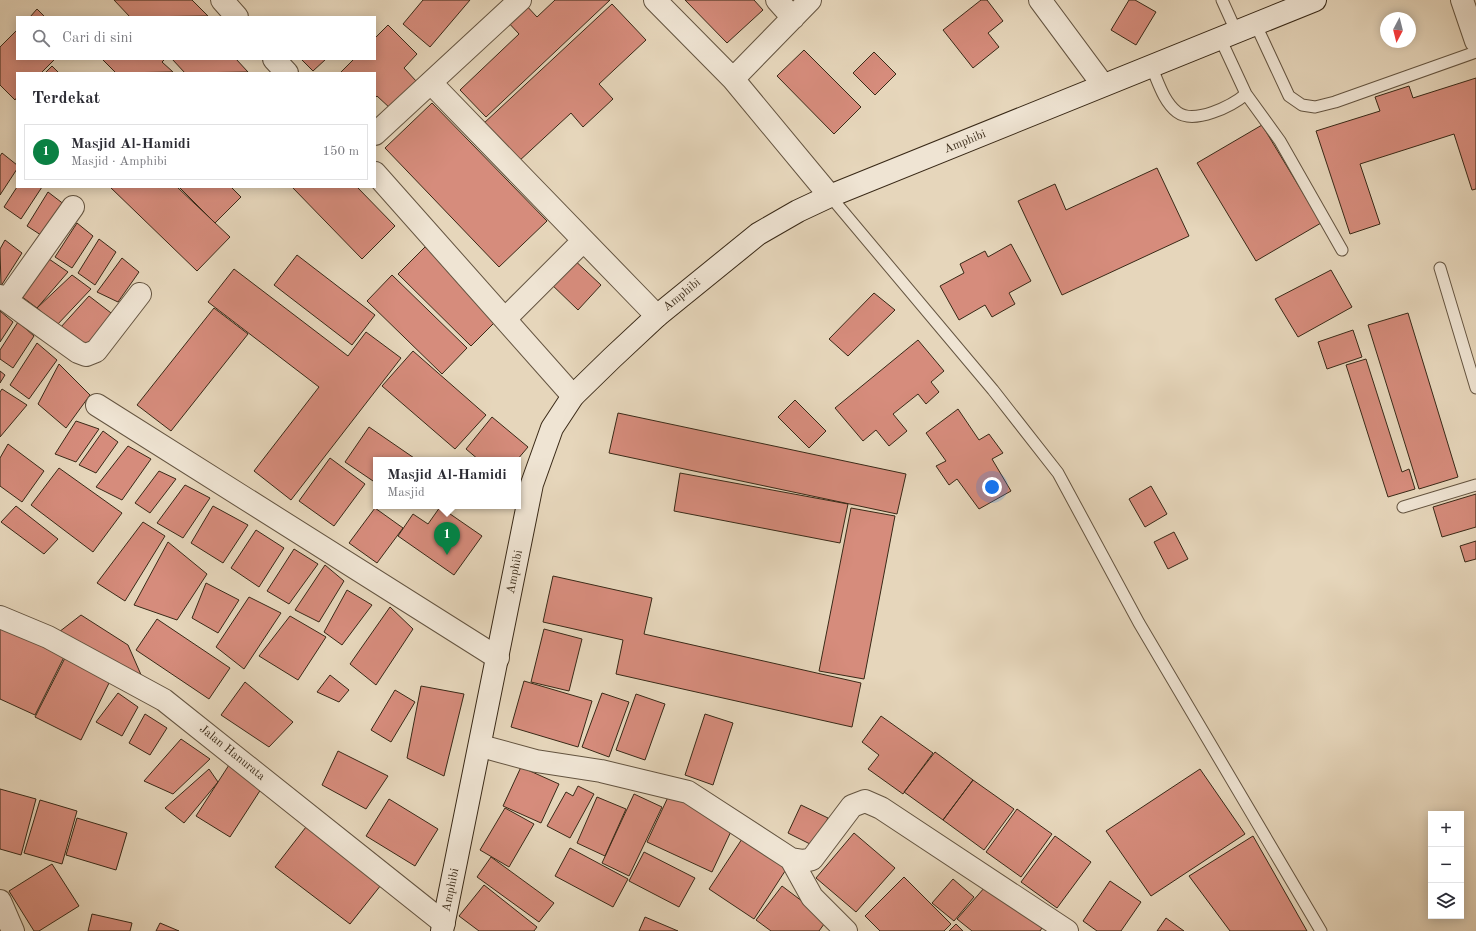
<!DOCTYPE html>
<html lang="id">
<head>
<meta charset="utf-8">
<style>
	:root { --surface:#fff; --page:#f2f2f3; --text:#2b2b33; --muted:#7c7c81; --line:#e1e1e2; --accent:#0b8043 }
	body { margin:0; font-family:"Old Standard TT",serif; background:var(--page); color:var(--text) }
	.controls { position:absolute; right:12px; bottom:12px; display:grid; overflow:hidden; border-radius:0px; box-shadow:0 2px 10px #0003 }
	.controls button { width:36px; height:36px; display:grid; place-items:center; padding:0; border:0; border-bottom:1px solid var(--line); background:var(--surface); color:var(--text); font:20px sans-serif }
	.compass { position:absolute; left:1380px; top:12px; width:36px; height:36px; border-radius:50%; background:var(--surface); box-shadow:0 2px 10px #0003; rotate:187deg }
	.you { position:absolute; left:992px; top:487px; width:14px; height:14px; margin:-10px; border:3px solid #fff; border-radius:50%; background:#1a73e8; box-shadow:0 0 0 6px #1a73e833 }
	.badge { display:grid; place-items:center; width:26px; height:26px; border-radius:50%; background:var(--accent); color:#fff; font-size:13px; font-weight:700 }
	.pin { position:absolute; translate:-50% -33px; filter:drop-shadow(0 1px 2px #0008) }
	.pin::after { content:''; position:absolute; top:21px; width:14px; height:12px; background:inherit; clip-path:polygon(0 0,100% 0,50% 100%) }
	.popup { position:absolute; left:373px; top:457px; width:148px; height:52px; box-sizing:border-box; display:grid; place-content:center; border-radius:0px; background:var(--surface); filter:drop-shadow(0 1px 3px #0005); font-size:13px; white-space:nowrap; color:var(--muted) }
	.popup b { font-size:15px; color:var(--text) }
	.popup::after { content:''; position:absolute; left:50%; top:100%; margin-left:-8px; border:8px solid transparent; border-top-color:var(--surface) }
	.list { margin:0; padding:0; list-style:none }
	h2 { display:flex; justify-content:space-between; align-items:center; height:52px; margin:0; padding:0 16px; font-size:17px }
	h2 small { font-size:13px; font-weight:400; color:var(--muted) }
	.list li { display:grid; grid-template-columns:26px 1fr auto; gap:12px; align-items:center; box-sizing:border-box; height:56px; margin:0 8px 8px; padding:0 8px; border:1px solid var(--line); border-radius:0px }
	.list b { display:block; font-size:15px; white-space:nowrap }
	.list p { margin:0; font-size:13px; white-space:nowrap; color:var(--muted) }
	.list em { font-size:13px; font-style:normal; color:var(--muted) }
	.icon { flex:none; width:22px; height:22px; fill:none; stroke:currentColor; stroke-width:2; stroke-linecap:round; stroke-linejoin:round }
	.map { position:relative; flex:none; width:1476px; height:931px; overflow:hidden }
	.search { position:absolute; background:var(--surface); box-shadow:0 2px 10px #0003; left:16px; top:16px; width:360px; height:44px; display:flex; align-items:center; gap:10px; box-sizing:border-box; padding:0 14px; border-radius:0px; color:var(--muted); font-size:15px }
	.panel { position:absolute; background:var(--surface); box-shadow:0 2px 10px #0003; left:16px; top:72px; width:360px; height:116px; border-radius:0px }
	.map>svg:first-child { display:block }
	.building { fill:#d68c7c; stroke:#392917 }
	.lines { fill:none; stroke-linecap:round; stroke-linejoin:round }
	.lane-casing { stroke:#645440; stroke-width:13 }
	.street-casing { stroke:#645440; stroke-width:24 }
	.secondary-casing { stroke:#392917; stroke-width:24 }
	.lane { stroke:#efe4d3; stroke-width:11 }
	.street { stroke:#efe4d3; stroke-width:22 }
	.secondary { stroke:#efe4d3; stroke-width:22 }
	.labels { text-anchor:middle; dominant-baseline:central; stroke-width:4; stroke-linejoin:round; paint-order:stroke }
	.street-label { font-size:12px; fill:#392917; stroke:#efe4d3 }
</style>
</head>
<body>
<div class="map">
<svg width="1476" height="931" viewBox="0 0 1476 931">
	<rect width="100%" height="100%" fill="#e6d6bb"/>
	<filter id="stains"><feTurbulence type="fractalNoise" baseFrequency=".005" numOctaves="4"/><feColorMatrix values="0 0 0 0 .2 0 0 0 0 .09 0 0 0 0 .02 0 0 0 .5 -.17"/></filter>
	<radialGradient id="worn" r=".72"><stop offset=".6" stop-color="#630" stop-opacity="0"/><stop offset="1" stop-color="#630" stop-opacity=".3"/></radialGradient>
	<!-- building -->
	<path class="building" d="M 114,0 L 192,0 L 208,16 L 130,17 Z
		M 423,0 L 470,0 L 430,47 L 403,24 Z
		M 555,0 L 610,0 L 486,117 L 460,90 L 519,34 L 506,20 L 524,3 L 537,17 Z
		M 685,0 L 754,0 L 763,10 L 727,43 Z
		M 981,0 L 987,0 L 1003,21 L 988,33 L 999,47 L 973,68 L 943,30 Z
		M 1129,0 L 1135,0 L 1156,12 L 1136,45 L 1111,30 Z
		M 612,4 L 646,40 L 599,84 L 613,99 L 583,127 L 571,113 L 518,162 L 483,124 Z
		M 37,9 L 45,17 L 30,17 Z
		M 388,25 L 417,54 L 404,68 L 417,82 L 391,109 L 377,96 L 375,98 L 375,73 L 340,73 L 354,59 L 375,59 L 375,38 Z
		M 17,30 L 17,59 L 55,59 L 41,73 L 17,73 L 17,97 L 15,100 L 0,85 L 0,47 Z
		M 804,50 L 861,107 L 834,134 L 777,76 Z
		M 874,52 L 896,74 L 875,95 L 853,73 Z
		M 102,59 L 165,59 L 162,62 L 173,72 L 116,73 Z
		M 172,59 L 236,59 L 248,72 L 185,73 Z
		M 301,59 L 326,59 L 313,71 Z
		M 52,66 L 59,73 L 45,73 Z
		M 1476,78 L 1476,189 L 1472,190 L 1454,134 L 1360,164 L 1380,224 L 1350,234 L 1316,131 L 1380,111 L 1375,97 L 1409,86 L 1413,98 Z
		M 432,103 L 547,221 L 499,267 L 385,148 Z
		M 1262,125 L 1321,223 L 1256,261 L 1197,163 Z
		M 2,153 L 17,165 L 17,169 L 0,195 L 0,156 Z
		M 1157,168 L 1189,236 L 1062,295 L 1018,201 L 1055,184 L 1066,210 Z
		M 17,187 L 42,187 L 21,219 L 4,207 Z
		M 110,187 L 177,187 L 230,237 L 197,271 Z
		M 179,187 L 231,187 L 241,197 L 215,223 Z
		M 292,187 L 357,187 L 395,226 L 362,259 Z
		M 48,192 L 65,205 L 44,237 L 27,226 Z
		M 77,223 L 93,236 L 72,268 L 55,257 Z
		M 99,239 L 116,252 L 95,285 L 78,273 Z
		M 5,240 L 22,253 L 1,286 L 0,249 Z
		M 1011,244 L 1031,281 L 1009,293 L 1015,304 L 992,317 L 985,305 L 959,320 L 940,286 L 964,273 L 960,264 L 985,251 L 988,257 Z
		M 425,247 L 498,319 L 471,346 L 398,274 Z
		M 297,255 L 375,315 L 352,345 L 274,285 Z
		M 570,256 L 601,285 L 578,310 L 547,280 Z
		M 122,258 L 139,272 L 118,302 L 97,292 Z
		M 49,259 L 68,272 L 37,308 L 21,296 Z
		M 234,269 L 348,356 L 366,332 L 401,358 L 291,500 L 254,471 L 319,387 L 208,302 Z
		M 1331,270 L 1352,307 L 1298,337 L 1275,299 Z
		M 72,275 L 91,289 L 57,325 L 37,308 Z
		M 392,275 L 467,348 L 442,374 L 367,301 Z
		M 874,293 L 895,310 L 848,356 L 829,339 Z
		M 89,296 L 115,316 L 88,347 L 60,328 Z
		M 214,308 L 248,334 L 171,431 L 137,405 Z
		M 0,311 L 13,322 L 0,342 Z
		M 1408,313 L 1458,477 L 1419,489 L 1368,325 Z
		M 18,322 L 34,336 L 13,368 L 0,359 L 0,350 Z
		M 1353,330 L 1362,357 L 1327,369 L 1318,342 Z
		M 918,340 L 944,371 L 931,382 L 939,392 L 926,404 L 918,394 L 893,414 L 907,431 L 889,446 L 876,430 L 863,441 L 835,408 Z
		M 37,343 L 57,360 L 29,399 L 10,385 Z
		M 413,351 L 486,415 L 455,449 L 382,386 Z
		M 1366,359 L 1402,472 L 1409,469 L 1415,489 L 1388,497 L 1346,365 Z
		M 59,364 L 90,395 L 66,428 L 38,404 Z
		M 0,371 L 5,375 L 0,383 Z
		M 2,389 L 27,405 L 0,437 L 0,392 Z
		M 795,400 L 826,431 L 809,448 L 778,417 Z
		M 958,409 L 979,440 L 989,434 L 1003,453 L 992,459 L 1011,491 L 979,509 L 957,479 L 949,485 L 936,466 L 946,461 L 926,433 Z
		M 618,413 L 906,474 L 897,514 L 609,453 Z
		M 492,417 L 528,447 L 517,460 L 479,460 L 466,449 Z
		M 76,421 L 99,429 L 76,462 L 55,454 Z
		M 369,427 L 417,460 L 376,460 L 376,483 L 345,462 Z
		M 103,431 L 118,442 L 96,473 L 79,465 Z
		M 8,444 L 44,471 L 22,502 L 0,486 L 0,458 Z
		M 128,446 L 151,459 L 122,500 L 96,487 Z
		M 330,458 L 365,484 L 334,526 L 299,501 Z
		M 59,468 L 122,513 L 93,552 L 31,505 Z
		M 159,471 L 176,479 L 150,513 L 135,503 Z
		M 680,473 L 848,504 L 840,543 L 674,511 Z
		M 185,485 L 210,498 L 183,538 L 157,523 Z
		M 1151,486 L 1167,514 L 1145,527 L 1129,499 Z
		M 1476,494 L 1476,527 L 1442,537 L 1433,507 Z
		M 16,506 L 58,539 L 44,554 L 1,522 Z
		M 213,506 L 248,525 L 223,563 L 191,543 Z
		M 440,507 L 482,536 L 454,575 L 398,536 L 413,514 L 428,524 Z
		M 375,508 L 403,528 L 377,563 L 349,543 Z
		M 851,508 L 895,516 L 864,679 L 819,671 Z
		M 143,522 L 165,536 L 125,601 L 97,583 Z
		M 256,530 L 284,548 L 259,587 L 231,568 Z
		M 1174,532 L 1188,559 L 1168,569 L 1154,542 Z
		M 1476,541 L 1476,559 L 1465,562 L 1460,546 Z
		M 168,542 L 207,574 L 177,620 L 134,605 Z
		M 294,549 L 318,564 L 289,604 L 267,591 Z
		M 325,565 L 344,581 L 319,622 L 295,610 Z
		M 553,576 L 652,598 L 644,634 L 861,683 L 852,727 L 616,674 L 623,640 L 543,622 Z
		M 206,583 L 239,600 L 218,633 L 192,618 Z
		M 347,590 L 372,605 L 342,645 L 324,632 Z
		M 249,597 L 281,613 L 244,669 L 216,647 Z
		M 390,607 L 413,629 L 376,685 L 350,664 Z
		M 81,615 L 128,645 L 142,677 L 59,632 Z
		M 290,616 L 326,637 L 298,680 L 259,656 Z
		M 157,619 L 230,668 L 209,699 L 136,650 Z
		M 0,623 L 65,655 L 35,715 L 0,699 Z
		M 544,629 L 582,639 L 569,691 L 531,682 Z
		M 66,656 L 111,679 L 81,740 L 35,717 Z
		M 330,675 L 349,690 L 339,702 L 317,692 Z
		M 524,681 L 592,701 L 578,747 L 511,727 Z
		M 245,682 L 293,722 L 269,747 L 221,715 Z
		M 421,686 L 464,694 L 444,776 L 407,758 Z
		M 395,690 L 415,702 L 391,742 L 371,730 Z
		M 118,693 L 138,707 L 122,736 L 96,722 Z
		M 602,693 L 629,702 L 609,757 L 582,747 Z
		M 636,694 L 665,704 L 645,760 L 616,750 Z
		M 145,714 L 167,728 L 150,755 L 129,743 Z
		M 705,714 L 733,723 L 713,785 L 685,775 Z
		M 881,716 L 933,753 L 903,794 L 868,769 L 879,755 L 862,742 Z
		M 181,739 L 210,759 L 173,794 L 144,781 Z
		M 338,751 L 388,776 L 366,809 L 322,785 Z
		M 935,752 L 973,780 L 943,820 L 904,792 Z
		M 229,765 L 263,786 L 230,837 L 196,816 Z
		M 521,767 L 559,784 L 541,823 L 503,806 Z
		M 209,769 L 218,782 L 184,823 L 165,808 Z
		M 1200,769 L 1245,834 L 1151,896 L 1106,831 Z
		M 973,780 L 1014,809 L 984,850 L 943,820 Z
		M 578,786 L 594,794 L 570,838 L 547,826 L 566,792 L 573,796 Z
		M 0,789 L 36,799 L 21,855 L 0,849 Z
		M 634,794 L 662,807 L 629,876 L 602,863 Z
		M 669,795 L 734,825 L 712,872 L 647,842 Z
		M 597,797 L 626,809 L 605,856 L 577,843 Z
		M 389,799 L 438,829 L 415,866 L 366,836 Z
		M 40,800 L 77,811 L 62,864 L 24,853 Z
		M 801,805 L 828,818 L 814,846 L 788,833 Z
		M 505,808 L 534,824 L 509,867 L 480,850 Z
		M 1017,809 L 1052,834 L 1021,877 L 986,852 Z
		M 77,818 L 127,833 L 116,870 L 66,855 Z
		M 306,827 L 381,885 L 350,924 L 275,867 Z
		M 854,833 L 895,868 L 856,912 L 816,878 Z
		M 1055,836 L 1091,862 L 1057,908 L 1021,882 Z
		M 1253,836 L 1307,931 L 1230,931 L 1189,876 Z
		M 742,839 L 787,868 L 754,919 L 709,889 Z
		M 570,848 L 628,879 L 613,907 L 555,876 Z
		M 644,852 L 695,878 L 679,907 L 629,881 Z
		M 491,857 L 554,903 L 539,922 L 477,877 Z
		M 52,864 L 79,906 L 39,931 L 34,931 L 9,891 Z
		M 904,877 L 951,924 L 944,931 L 880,931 L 865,916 Z
		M 953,879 L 974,897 L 954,921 L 932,903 Z
		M 1110,881 L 1141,902 L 1121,931 L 1097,931 L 1083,921 Z
		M 484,885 L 537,927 L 534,931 L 479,931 L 459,916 Z
		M 782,886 L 827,920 L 819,931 L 771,931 L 756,920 Z
		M 985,887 L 1001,893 L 1042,928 L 1040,931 L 972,931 L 957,919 Z
		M 92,914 L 132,923 L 130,931 L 88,931 Z
		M 645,917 L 678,931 L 639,931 Z
		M 1166,918 L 1184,931 L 1157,931 Z
		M 160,923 L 179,931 L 156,931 Z
		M 956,924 L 963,931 L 949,931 Z"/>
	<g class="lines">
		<!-- lane casing -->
		<g class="lane-casing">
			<path id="lane" d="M 1222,0 L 1236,31
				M 1255,23 L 1289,96 L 1302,105 L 1315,107 L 1335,102 L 1476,52
				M 1151,66 C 1158,81 1163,101 1177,112 C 1194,125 1232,106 1246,94 L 1220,38
				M 1246,94 L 1280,141 L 1342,250
				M 830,196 L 993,390 L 1058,473 L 1139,623 L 1321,931
				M 1440,268 L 1476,388
				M 1403,507 L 1476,485"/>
		</g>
		<!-- street casing -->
		<g class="street-casing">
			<path id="street" d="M 222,0 L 237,17
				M 655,0 L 733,79 L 830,196
				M 777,0 L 793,18
				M 1040,0 L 1103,85
				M 1462,0 L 1476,41
				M 274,59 L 287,73
				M 733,79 L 810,0
				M 431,83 L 657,316
				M 375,134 L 520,0
				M 375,173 L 573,396
				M 0,296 L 78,352 L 86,355 L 96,351 L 140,294
				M 7,300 L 73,207
				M 505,319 L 583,241
				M 97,405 L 498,658
				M 0,617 L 48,637 L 164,700 L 444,923
				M 481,746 L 536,761 L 601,771 L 688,792 L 791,859 L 804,861 L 812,859 L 852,806 L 865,801 L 881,808 L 1067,931
				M 791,859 L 812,897 L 846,931
				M 0,901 L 13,931"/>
		</g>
		<!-- secondary casing -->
		<g class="secondary-casing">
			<path id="secondary" d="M 442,931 L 532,484 L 552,428 L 573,396 L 612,358 L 657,316 L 758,234 L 798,211 L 830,196 L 1315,0"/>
		</g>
		<!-- lane -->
		<use href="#lane" class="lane"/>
		<!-- street -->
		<use href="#street" class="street"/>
		<!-- secondary -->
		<use href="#secondary" class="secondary"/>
	</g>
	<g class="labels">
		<!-- street labels -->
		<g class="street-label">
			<text transform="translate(965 142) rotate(-22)">Amphibi</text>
			<text transform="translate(682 295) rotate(-39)">Amphibi</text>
			<text transform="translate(515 572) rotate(-79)">Amphibi</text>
			<text transform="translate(232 753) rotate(39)">Jalan Hanurata</text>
			<text transform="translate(451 890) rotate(-78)">Amphibi</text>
		</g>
	</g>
	<rect width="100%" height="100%" filter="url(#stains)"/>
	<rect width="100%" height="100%" fill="url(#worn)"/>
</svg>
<div class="controls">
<button>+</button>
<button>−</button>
<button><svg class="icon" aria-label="layers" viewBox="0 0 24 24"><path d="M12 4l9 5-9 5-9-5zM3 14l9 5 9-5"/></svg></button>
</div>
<svg class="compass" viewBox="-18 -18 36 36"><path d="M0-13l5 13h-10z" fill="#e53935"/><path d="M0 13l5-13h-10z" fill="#7c7c81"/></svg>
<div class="you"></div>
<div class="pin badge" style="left:447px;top:555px">1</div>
<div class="popup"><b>Masjid Al-Hamidi</b>Masjid</div>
<div class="search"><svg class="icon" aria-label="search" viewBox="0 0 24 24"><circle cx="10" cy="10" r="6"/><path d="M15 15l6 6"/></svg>Cari di sini</div>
<section class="panel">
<h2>Terdekat<small></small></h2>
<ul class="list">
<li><span class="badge">1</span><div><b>Masjid Al-Hamidi</b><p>Masjid · Amphibi</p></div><em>150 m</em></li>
</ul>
</section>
</div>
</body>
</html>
